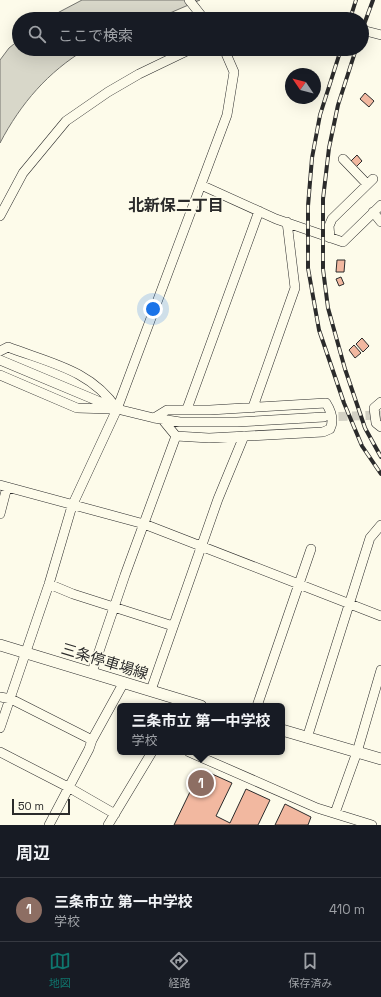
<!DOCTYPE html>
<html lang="ja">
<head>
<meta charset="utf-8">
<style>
	:root { --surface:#171b24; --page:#20242c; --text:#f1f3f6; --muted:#9ea1a6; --line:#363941; --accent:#0f766e }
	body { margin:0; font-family:"Space Grotesk","Noto Sans JP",sans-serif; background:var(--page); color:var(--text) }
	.compass { position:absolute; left:285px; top:68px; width:36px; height:36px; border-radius:50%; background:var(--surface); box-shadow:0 4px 16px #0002; rotate:305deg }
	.scale { position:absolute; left:12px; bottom:10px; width:58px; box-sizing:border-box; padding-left:4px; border:2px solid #2b2b2b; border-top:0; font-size:11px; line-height:14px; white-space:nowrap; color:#2b2b2b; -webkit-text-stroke:3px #fdfbea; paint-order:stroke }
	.you { position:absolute; left:153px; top:309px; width:14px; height:14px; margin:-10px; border:3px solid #fff; border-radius:50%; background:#1a73e8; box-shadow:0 0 0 6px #1a73e833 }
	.badge { display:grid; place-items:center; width:26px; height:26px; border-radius:50%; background:var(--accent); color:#fff; font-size:13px; font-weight:700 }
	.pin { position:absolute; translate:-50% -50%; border:2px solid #fff; box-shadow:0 1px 4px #0006 }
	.popup { position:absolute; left:117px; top:703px; width:168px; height:52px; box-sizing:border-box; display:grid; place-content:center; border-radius:6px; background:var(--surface); filter:drop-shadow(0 1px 3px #0005); font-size:13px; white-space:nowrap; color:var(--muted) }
	.popup b { font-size:15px; color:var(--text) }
	.popup::after { content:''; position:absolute; left:50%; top:100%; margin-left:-8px; border:8px solid transparent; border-top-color:var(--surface) }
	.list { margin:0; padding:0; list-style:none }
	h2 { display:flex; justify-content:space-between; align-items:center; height:52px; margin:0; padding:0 16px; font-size:17px }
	h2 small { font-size:13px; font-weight:400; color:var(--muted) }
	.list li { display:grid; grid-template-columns:26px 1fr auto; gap:12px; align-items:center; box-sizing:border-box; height:64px; padding:0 16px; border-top:1px solid var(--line) }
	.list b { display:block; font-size:15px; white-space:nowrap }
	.list p { margin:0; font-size:13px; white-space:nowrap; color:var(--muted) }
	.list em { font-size:13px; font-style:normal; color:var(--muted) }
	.icon { flex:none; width:22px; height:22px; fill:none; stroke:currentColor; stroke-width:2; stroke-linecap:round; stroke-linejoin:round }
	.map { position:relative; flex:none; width:381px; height:825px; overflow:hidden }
	.search { position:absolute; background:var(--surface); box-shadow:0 4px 16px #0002; left:12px; right:12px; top:12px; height:44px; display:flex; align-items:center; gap:10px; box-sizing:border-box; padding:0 14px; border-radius:22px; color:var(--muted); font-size:15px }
	.sheet { height:116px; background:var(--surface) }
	nav { display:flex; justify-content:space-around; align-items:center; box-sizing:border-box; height:56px; border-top:1px solid var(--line); background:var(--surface); font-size:11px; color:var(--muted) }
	nav a { display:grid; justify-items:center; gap:2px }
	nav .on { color:var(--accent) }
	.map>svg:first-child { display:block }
	.water { fill:#d8d7c9; stroke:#74746e }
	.building { fill:#f2b8a0; stroke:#2b2b2b }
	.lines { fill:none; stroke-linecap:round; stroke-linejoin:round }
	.minor-tunnel { stroke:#d3d1c4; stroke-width:9; stroke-dasharray:9 4.5; stroke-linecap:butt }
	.minor-casing { stroke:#2b2b2b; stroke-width:10 }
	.major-casing { stroke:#2b2b2b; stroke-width:12 }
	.minor { stroke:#fdfbea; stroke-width:9 }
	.major { stroke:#fdfbea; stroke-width:11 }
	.rail-casing { stroke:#2b2b2b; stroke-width:4 }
	.rail { stroke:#fdfbea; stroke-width:2.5; stroke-dasharray:8; stroke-linecap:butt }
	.labels { text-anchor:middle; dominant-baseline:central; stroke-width:3; stroke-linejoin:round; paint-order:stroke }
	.street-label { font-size:15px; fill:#2b2b2b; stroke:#fdfbea }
	.neighbourhood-label { font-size:16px; font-weight:bold; fill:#2b2b2b; stroke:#fdfbea }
</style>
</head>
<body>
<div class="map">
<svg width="381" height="825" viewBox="0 0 381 825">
	<rect width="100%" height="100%" fill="#fdfbea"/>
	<!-- water -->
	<path class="water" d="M 82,0 L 200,0 L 156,19 L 46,19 Z
		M 19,40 L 19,49 L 86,49 C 48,72 21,103 0,143 L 0,60 L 9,48 Z"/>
	<!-- building -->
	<path class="building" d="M 365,93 L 374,101 L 369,107 L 360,99 Z
		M 357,155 L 362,161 L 355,168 L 350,162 Z
		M 337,260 L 345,260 L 344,272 L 336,272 Z
		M 341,277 L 344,284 L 339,286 L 336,279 Z
		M 362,338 L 369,346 L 363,352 L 356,344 Z
		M 354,345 L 361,353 L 355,358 L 349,350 Z
		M 201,769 L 232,783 L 216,816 L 230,823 L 246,789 L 270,800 L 258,825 L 174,825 Z
		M 285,804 L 311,817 L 308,825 L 275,825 Z"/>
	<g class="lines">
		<!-- minor-tunnel -->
		<path class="minor-tunnel" d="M 325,417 L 381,415"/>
		<!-- minor casing -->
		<g class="minor-casing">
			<path id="minor" d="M 189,0 L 204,19
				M 362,30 L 381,35
				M 343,159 L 367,184
				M 201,185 L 276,219 L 343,242 L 381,205
				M 373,212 L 381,222
				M 0,216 L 23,173 L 66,121 L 108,92 L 139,74 L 191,49
				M 330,238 L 329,226 L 332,219 L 373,179
				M 0,351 L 8,347 C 50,363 91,370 117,409
				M 0,360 L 117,409 L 154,418 L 180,422 L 237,422 L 324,417
				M 0,375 L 77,408 L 111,409
				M 381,402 L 374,408 L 376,423 L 381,427
				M 253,407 L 295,288 L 287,222
				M 187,409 L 259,211
				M 154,418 L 167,410 L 210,410 L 326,403 C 331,411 334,421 330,429 L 323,432 L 209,438 L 176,436 L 162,419
				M 0,485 L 144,524 L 381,616
				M 0,514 L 7,487
				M 49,584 L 73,594 L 173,626
				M 92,672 L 125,575 L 176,436
				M 151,690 L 218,499 L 244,436
				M 0,697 L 11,699 L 92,740
				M 257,706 L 311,549
				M 0,728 L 49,584 L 72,506 L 117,409 L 227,115 L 234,72 L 224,49
				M 307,738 L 370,538 L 381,525
				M 0,752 L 68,787 L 115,814
				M 189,752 L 317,808 L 372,825
				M 335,813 L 357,752 L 381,670
				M 49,825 L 89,749 L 92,740 L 124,682
				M 108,825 L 152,752"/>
		</g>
		<!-- major casing -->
		<g class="major-casing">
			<path id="major" d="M 0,645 L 201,706
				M 282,730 L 381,759"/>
		</g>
		<!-- minor -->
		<use href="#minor" class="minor"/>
		<!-- major -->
		<use href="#major" class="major"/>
		<!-- rail casing -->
		<g class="rail-casing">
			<path id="rail" d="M 350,19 L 356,0
				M 362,30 L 373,0
				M 341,49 L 320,115 L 312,158 L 308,206 L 308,268 L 319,330 L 344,403 L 362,446 L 381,474
				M 356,49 L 338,105 L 329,148 L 323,199 L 323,269 L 328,308 L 345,369 L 365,428 L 381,457"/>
		</g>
		<!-- rail -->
		<use href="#rail" class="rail"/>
	</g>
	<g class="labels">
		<!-- street labels -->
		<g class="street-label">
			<text transform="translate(105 661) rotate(17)">三条停車場線</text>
		</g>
		<!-- neighbourhood labels -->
		<g class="neighbourhood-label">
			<text x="176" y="205">北新保二丁目</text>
		</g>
	</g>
</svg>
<svg class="compass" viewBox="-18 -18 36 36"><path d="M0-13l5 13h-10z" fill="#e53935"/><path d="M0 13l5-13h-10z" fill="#9ea1a6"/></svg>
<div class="scale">50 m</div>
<div class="you"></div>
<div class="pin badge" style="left:201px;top:783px;background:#8d6e63">1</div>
<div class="popup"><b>三条市立 第一中学校</b>学校</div>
<div class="search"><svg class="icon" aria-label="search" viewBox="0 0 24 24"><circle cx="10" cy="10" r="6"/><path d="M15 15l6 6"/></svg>ここで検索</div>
</div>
<section class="sheet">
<h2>周辺<small></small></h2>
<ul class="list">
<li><span class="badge" style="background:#8d6e63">1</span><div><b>三条市立 第一中学校</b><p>学校</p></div><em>410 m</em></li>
</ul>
</section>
<nav>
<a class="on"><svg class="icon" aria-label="map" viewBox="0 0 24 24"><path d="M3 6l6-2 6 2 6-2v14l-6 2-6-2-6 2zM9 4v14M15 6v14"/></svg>地図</a>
<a><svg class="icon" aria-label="directions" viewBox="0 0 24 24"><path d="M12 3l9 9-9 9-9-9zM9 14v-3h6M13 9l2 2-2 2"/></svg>経路</a>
<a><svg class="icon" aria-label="saved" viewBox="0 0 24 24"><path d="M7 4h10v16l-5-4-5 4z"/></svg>保存済み</a>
</nav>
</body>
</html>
